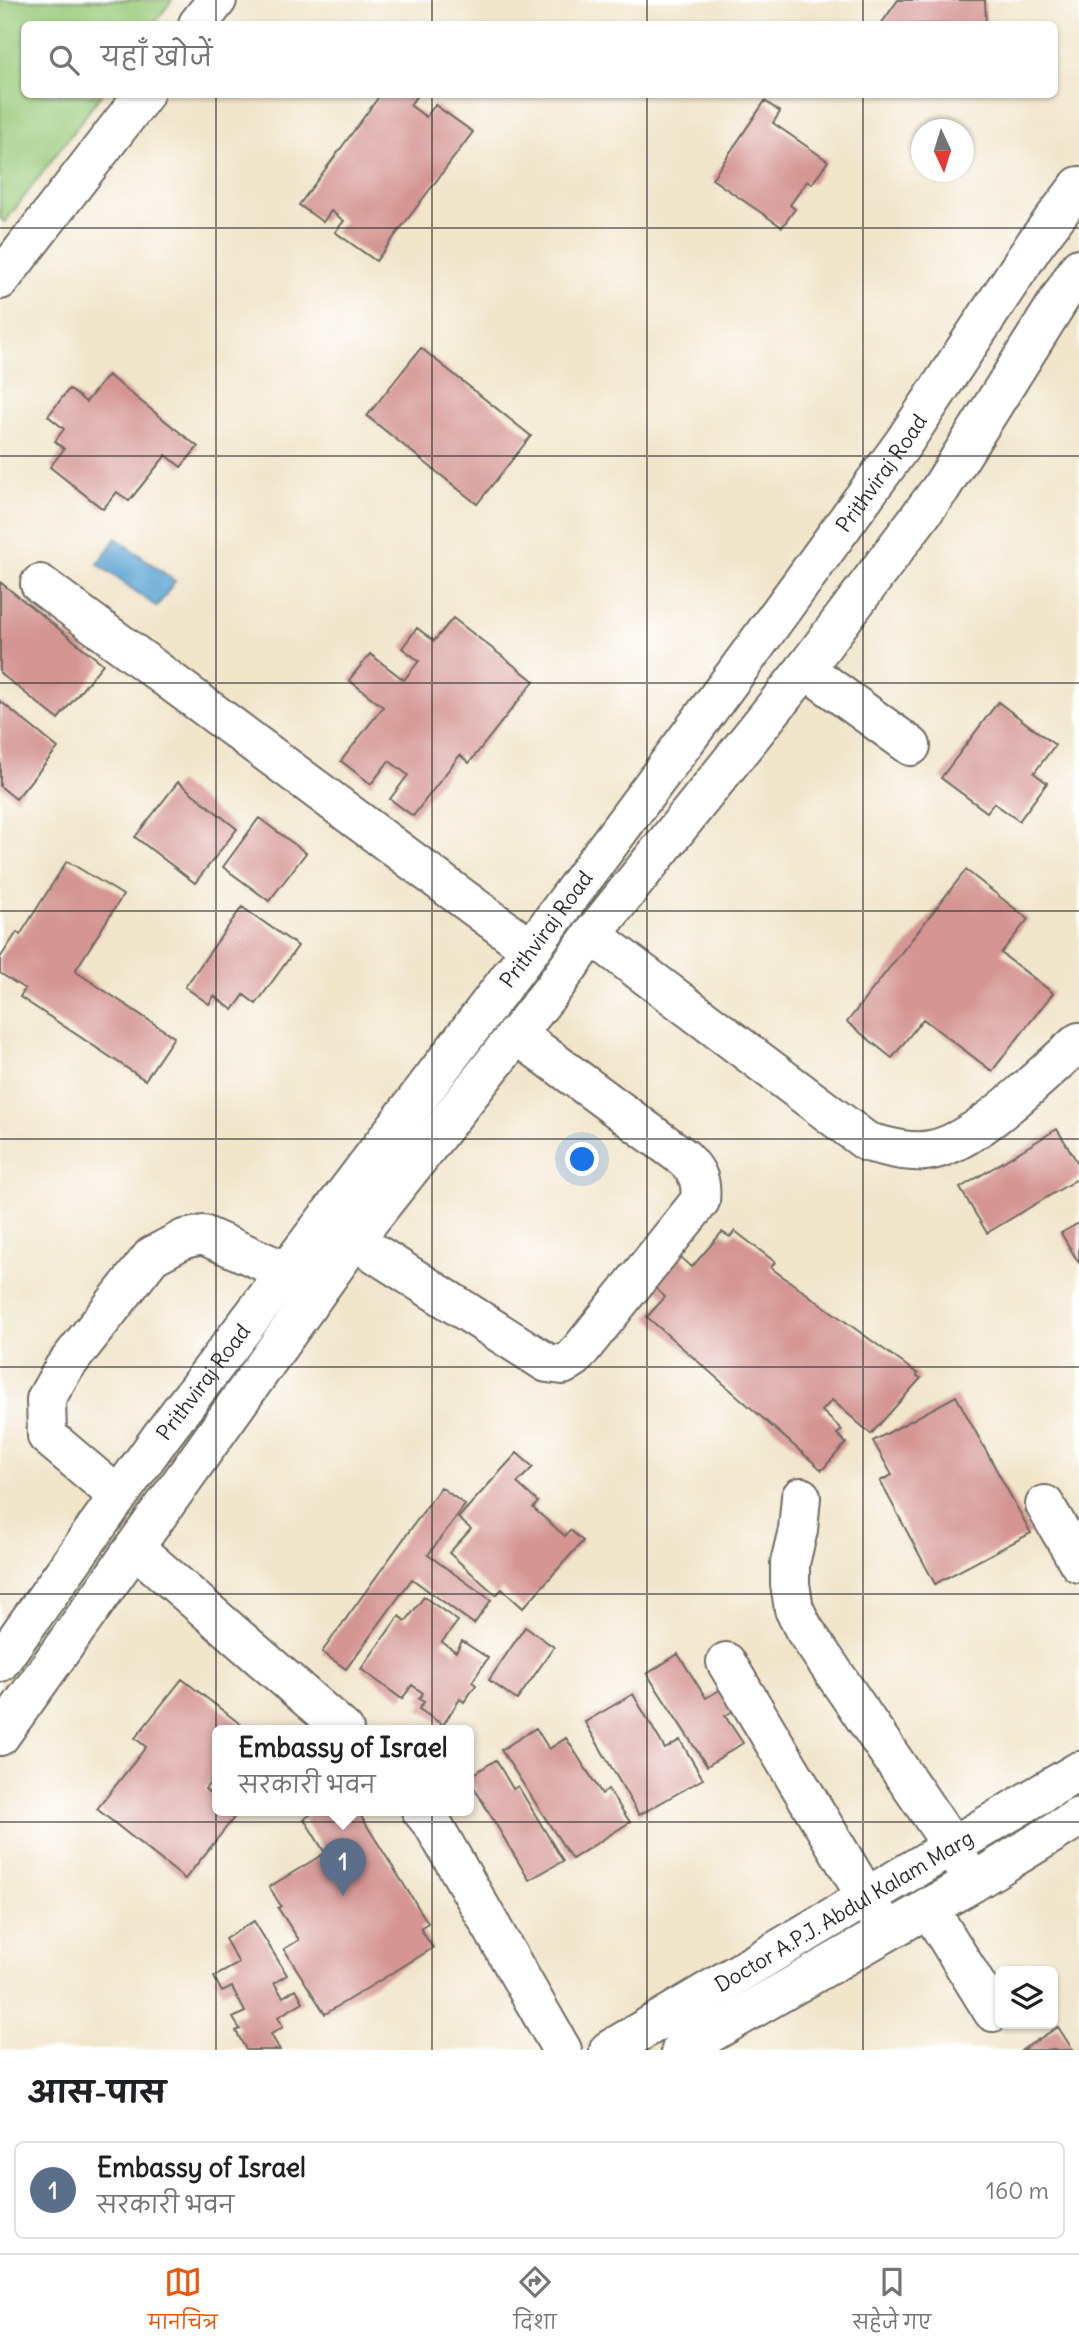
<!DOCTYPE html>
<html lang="hi">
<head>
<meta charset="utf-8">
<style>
	:root { --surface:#fff; --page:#f2f2f2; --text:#202124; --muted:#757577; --line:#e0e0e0; --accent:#ea580c }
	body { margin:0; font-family:Delius,"Playpen Sans Deva",sans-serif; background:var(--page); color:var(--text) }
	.controls { position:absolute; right:21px; bottom:21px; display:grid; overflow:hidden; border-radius:10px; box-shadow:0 2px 5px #0004 }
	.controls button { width:63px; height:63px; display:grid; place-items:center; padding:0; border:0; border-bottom:2px solid var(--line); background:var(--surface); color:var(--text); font:35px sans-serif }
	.compass { position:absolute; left:911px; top:119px; width:63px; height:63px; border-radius:50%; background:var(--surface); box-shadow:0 2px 5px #0004; rotate:176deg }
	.you { position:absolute; left:583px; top:1160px; width:24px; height:24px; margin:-18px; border:5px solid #fff; border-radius:50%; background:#1a73e8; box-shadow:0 0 0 10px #1a73e833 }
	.badge { display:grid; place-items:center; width:46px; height:46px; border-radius:50%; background:var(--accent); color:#fff; font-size:23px; font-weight:700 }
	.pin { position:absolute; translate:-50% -58px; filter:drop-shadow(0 2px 4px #0008) }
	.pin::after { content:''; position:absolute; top:37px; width:24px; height:21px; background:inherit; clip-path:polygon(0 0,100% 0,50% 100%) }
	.popup { position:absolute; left:212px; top:1725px; width:262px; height:91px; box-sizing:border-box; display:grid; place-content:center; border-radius:10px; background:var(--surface); filter:drop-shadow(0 2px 5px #0005); font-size:23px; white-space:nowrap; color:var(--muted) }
	.popup b { font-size:26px; color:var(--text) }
	.popup::after { content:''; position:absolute; left:50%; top:100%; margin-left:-14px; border:14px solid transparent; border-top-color:var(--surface) }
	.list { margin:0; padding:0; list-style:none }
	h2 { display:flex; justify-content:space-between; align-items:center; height:91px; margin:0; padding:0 28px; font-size:30px }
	h2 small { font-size:23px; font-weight:400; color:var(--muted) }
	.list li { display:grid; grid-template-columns:46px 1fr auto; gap:21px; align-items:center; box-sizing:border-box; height:98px; margin:0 14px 14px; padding:0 14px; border:2px solid var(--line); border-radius:10px }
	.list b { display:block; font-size:26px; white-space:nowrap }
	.list p { margin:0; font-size:23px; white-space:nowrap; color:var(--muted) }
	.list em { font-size:23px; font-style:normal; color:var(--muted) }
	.icon { flex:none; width:38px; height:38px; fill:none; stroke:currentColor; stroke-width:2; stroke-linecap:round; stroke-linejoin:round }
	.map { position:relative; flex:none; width:1079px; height:2050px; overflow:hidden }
	.search { position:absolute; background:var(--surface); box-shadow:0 2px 5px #0004; left:21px; right:21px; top:21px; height:77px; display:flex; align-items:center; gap:18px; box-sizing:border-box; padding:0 24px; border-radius:10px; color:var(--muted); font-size:26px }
	.sheet { height:203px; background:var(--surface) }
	nav { display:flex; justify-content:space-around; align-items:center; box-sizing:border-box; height:98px; border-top:2px solid var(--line); background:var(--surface); font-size:19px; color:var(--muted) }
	nav a { display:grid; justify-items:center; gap:4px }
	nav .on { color:var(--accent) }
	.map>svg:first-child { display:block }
	.green { fill:#98c978; stroke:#627a52; stroke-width:2 }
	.water { fill:#59a3d1; stroke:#42677e; stroke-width:2 }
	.building { fill:#d49593 }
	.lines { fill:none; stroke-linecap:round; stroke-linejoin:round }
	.minor-casing { stroke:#706c63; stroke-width:42 }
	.major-casing { stroke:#706c63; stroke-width:42 }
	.minor { stroke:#fff; stroke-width:38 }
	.major { stroke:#fff; stroke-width:38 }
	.grid { fill:none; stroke:#2b2b2b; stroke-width:2; stroke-opacity:0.55 }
	.labels { text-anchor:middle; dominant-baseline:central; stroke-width:5; stroke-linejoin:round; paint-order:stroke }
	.street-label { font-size:21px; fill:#2b2b2b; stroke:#fff }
</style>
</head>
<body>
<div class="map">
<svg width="1079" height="2050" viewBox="0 0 1079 2050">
	<rect width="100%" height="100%" fill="#fff"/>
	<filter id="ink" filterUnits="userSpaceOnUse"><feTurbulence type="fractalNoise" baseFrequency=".0143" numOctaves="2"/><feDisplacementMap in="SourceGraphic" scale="14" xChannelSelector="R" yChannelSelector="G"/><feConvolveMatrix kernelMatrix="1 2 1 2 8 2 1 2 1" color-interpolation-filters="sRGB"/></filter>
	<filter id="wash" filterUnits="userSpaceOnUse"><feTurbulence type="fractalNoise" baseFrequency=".00686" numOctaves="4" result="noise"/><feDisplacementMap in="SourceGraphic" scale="28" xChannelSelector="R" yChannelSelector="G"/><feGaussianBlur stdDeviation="1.57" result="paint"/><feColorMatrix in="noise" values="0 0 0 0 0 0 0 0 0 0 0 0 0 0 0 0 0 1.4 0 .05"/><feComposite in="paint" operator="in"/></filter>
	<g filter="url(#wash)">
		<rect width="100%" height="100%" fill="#f1e5ca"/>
		<!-- green -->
		<path class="green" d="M 0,0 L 172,0 L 154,24 L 24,24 L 24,94 L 101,95 L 5,222 L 0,218 Z"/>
		<!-- water -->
		<path class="water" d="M 116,538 L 175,581 L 157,607 L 98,564 Z"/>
		<g id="blocks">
			<!-- building -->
			<path class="building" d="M 898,0 L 985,0 L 986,24 L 881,24 Z
				M 381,94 L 418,94 L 410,105 L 426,117 L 435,105 L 473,132 L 376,261 L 335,232 L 344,221 L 331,211 L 323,222 L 299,205 Z
				M 765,101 L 780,112 L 773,123 L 828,161 L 812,184 L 807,181 L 790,205 L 795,209 L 782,227 L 712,179 Z
				M 421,348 L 531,436 L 477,504 L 367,416 Z
				M 108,375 L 198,447 L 181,467 L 166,455 L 129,501 L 117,492 L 103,509 L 50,467 L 64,449 L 55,441 L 64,429 L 48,416 L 69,389 L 86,402 Z
				M 0,582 L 103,664 L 58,719 L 0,673 Z
				M 453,618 L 534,681 L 469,763 L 460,755 L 413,816 L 390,799 L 408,775 L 389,761 L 371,784 L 341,761 L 383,707 L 349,680 L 370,654 L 404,680 L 419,661 L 402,648 L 417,628 L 434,641 Z
				M 0,701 L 58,748 L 16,799 L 0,786 Z
				M 998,702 L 1055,745 L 1034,773 L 1047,783 L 1019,821 L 994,803 L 987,812 L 941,778 Z
				M 178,782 L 237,829 L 195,883 L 135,837 Z
				M 259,818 L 306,853 L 269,901 L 223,867 Z
				M 67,861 L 123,895 L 75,971 L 174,1037 L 145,1080 L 20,997 L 25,989 L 0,973 L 0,958 L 17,932 L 20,935 Z
				M 966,870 L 1028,919 L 1001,953 L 1053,993 L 992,1071 L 923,1019 L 892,1058 L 847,1022 Z
				M 242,907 L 298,946 L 256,1004 L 244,995 L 233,1010 L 214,996 L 209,1004 L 185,987 Z
				M 1057,1129 L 1079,1165 L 1079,1178 L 987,1233 L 960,1188 Z
				M 1079,1223 L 1079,1263 L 1061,1233 Z
				M 735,1231 L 775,1262 L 771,1268 L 918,1374 L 917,1376 L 921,1378 L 871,1434 L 832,1400 L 822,1411 L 842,1430 L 837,1434 L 846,1443 L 822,1470 L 647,1317 L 665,1297 L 651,1284 L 677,1254 L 692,1267 L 722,1232 L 730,1237 Z
				M 956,1396 L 1031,1533 L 935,1584 L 880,1481 L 892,1475 L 873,1441 Z
				M 517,1453 L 533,1467 L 517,1483 L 538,1502 L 533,1508 L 565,1536 L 570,1530 L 583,1541 L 523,1608 L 502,1589 L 496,1595 L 449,1553 L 471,1529 L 458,1518 Z
				M 441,1487 L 465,1505 L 428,1555 L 491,1600 L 474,1624 L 412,1579 L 346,1669 L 322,1652 Z
				M 424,1597 L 458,1621 L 442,1642 L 456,1652 L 462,1641 L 488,1658 L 472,1682 L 476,1685 L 464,1702 L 460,1699 L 443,1725 L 419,1709 L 424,1702 L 419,1699 L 423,1693 L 412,1685 L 402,1699 L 361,1669 L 399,1616 L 406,1621 Z
				M 525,1627 L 554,1647 L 517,1700 L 489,1680 Z
				M 678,1654 L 706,1698 L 728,1685 L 742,1705 L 725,1716 L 743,1743 L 707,1766 L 647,1674 Z
				M 182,1679 L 248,1730 L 217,1730 L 217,1774 L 205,1789 L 217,1799 L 217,1810 L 232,1810 L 237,1814 L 185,1879 L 97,1809 L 146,1747 L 135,1738 Z
				M 633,1694 L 665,1749 L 680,1740 L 703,1779 L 639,1815 L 585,1722 Z
				M 536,1728 L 549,1749 L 566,1738 L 602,1794 L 608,1789 L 630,1822 L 572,1859 L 501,1750 Z
				M 496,1760 L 513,1789 L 518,1786 L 563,1861 L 529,1880 L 469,1779 L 469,1777 Z
				M 318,1810 L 357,1810 L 428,1923 L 420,1928 L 433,1948 L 325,2014 L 284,1949 L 299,1940 L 278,1908 L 281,1906 L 269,1887 L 325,1853 L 304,1819 Z
				M 254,1921 L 287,1975 L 274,1983 L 283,1997 L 296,1989 L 303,2002 L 278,2017 L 283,2027 L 271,2034 L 280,2050 L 246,2050 L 236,2031 L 240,2029 L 233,2018 L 245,2012 L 232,1987 L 222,1992 L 214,1977 L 239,1963 L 225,1939 Z
				M 1058,2027 L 1073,2050 L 1022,2050 Z"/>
		</g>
	</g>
	<g filter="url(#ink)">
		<use href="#blocks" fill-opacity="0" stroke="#706c63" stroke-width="2"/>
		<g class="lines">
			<!-- minor casing -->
			<g class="minor-casing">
				<path id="minor" d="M 198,24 L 217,0
					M 0,280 L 144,94
					M 40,584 L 531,949
					M 805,669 L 911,746
					M 592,935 L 867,1142 C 887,1147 910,1154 931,1150 C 977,1142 1042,1074 1079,1042
					M 354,1240 L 547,1363 L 563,1365 L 574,1358 L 700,1201 C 702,1181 698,1172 684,1158 L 516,1034
					M 118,1496 L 47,1436 L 46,1399 L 63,1369 L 152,1256 L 184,1239 L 203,1235 L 285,1271 L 314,1290
					M 801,1497 L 798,1530 L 790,1563 L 790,1584 L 794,1609 L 804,1629 L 952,1846 L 972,1883
					M 1045,1505 L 1079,1563
					M 135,1548 L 344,1730
					M 726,1662 L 886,1930
					M 421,1810 L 434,1826 L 562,2050
					M 928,1907 L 993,2012"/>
			</g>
			<!-- major casing -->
			<g class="major-casing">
				<g id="major">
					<path id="s1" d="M 0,1662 L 160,1438 L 531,949 L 735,674 L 904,442 L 1035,244 L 1079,186"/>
					<path d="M 0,1736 L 354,1240 L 554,987 L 592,935 L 805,669 L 941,488 L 1079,268"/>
					<path id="s2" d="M 609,2050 L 1079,1771"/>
					<path d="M 681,2050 L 972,1883 L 1079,1817"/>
				</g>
			</g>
			<!-- minor -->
			<use href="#minor" class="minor"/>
			<!-- major -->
			<use href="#major" class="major"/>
		</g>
	</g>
	<!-- grid -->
	<path class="grid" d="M 216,0 L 216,24M 432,0 L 432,24M 647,0 L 647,24M 863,0 L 863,24M 216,94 L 216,2050M 432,94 L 432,2050M 647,94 L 647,2050M 863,94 L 863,2050M 0,228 L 1079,228M 0,456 L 1079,456M 0,683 L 1079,683M 0,911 L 1079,911M 0,1139 L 1079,1139M 0,1367 L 1079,1367M 0,1594 L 1079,1594M 0,1822 L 1079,1822"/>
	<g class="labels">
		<!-- street labels -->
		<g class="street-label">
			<text stroke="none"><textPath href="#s1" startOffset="1480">Prithviraj Road</textPath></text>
			<text stroke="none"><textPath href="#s1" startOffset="914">Prithviraj Road</textPath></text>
			<text stroke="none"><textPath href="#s1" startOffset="346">Prithviraj Road</textPath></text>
			<text stroke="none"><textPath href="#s2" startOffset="273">Doctor A.P.J. Abdul Kalam Marg</textPath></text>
		</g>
	</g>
</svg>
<div class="controls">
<button><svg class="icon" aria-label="layers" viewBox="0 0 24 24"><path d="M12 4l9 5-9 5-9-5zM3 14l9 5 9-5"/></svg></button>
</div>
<svg class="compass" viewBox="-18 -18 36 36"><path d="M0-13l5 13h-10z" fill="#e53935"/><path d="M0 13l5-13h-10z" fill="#757577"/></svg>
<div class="you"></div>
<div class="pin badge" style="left:343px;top:1896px;background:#5c6f8a">1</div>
<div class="popup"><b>Embassy of Israel</b>सरकारी भवन</div>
<div class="search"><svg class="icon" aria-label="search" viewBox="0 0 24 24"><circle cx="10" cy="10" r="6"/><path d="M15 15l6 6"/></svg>यहाँ खोजें</div>
</div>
<section class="sheet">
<h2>आस-पास<small></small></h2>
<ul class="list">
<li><span class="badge" style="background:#5c6f8a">1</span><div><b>Embassy of Israel</b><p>सरकारी भवन</p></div><em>160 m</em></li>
</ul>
</section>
<nav>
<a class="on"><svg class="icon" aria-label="map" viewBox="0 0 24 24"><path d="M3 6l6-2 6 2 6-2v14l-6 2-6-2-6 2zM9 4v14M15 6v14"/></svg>मानचित्र</a>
<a><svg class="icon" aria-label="directions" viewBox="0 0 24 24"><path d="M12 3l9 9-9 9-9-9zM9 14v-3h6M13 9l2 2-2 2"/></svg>दिशा</a>
<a><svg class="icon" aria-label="saved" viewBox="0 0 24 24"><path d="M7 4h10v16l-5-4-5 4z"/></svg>सहेजे गए</a>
</nav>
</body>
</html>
